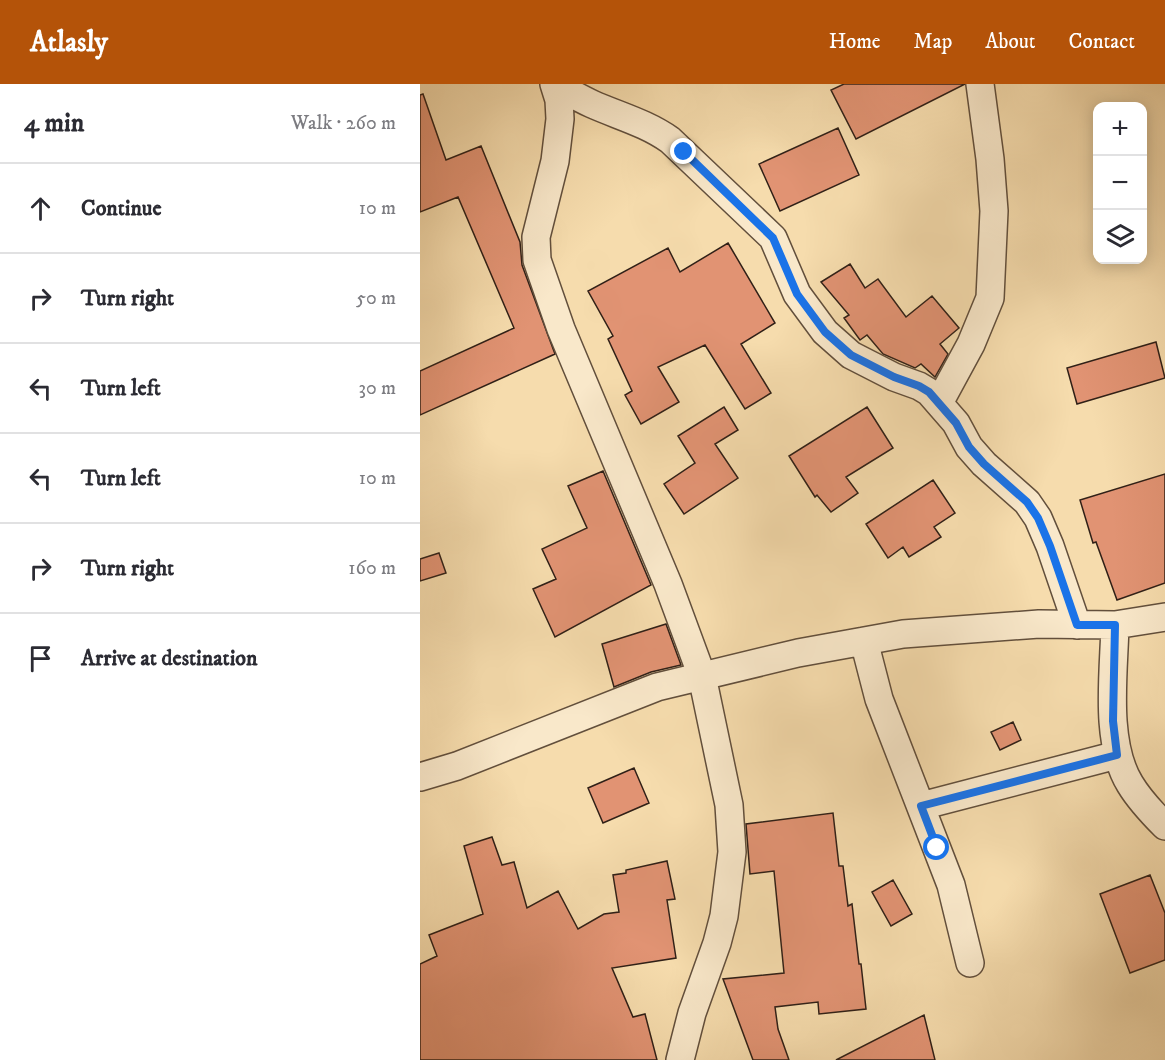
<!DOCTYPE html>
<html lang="en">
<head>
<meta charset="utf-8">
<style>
	:root { --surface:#fff; --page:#f2f2f3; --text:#2b2b33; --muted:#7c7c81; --line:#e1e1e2; --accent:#b45309 }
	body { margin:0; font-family:"IM FELL DW Pica",serif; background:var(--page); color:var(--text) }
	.controls { position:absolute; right:18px; top:18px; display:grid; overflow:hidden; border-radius:12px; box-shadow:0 3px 15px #0003 }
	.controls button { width:54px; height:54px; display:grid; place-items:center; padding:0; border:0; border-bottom:2px solid var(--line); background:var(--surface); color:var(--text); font:30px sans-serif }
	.stop { position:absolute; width:18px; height:18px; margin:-14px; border:4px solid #1a73e8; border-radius:50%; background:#fff }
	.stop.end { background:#1a73e8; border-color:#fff; box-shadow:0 2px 6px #0008 }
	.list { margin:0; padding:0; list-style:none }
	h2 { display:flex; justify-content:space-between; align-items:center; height:78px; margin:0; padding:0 24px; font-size:26px }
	h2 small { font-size:20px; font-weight:400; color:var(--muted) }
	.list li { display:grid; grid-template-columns:39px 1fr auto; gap:18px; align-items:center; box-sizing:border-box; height:90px; padding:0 24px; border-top:2px solid var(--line) }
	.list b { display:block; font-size:22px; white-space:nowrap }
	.list em { font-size:20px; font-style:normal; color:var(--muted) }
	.icon { flex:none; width:33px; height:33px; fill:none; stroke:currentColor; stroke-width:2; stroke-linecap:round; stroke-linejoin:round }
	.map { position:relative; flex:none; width:745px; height:976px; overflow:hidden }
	header { display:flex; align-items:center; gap:36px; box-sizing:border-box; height:84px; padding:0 30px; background:var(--accent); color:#fff }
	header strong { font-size:28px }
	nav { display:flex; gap:33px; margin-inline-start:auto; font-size:21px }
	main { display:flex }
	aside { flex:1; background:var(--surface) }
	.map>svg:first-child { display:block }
	.building { fill:#e19373; stroke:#302017; stroke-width:1.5 }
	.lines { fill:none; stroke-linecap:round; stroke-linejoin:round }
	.minor-casing { stroke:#624f3c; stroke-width:30 }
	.minor { stroke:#f9e8ca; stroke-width:27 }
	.route { stroke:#1a73e8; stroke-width:8 }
</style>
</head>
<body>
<header>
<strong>Atlasly</strong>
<nav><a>Home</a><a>Map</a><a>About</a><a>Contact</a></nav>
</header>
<main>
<aside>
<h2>4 min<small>Walk · 260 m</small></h2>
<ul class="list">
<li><svg class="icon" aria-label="ahead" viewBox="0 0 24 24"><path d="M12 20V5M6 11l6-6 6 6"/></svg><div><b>Continue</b></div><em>10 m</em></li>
<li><svg class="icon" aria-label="right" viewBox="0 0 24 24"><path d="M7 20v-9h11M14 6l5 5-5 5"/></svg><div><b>Turn right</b></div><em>50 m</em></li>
<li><svg class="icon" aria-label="left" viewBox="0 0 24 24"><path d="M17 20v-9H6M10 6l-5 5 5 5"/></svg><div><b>Turn left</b></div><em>30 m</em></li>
<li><svg class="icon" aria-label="left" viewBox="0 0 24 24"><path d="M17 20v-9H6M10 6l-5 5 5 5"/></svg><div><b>Turn left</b></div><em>10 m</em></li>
<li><svg class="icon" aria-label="right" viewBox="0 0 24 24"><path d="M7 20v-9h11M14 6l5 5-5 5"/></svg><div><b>Turn right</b></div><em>160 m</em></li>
<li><svg class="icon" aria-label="arrive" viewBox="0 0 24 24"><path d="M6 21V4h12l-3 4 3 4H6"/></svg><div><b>Arrive at destination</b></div></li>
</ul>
</aside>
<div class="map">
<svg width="745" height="976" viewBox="0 0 745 976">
	<rect width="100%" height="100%" fill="#f6dcad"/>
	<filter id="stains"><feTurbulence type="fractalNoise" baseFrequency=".00333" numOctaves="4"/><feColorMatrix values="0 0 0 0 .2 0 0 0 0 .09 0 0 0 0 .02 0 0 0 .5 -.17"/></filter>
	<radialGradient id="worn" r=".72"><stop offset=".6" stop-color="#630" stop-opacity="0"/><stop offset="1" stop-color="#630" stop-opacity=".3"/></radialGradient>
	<!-- building -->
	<path class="building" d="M 424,0 L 545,0 L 436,55 L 411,6 Z
		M 3,10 L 26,76 L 61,62 L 100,158 L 102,181 L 135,270 L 0,331 L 0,287 L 94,244 L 38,113 L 0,128 L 0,11 Z
		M 418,44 L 439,91 L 360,127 L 339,80 Z
		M 308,159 L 355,239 L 321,260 L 351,309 L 325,325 L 285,261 L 238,283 L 259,318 L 221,340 L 205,311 L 212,307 L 188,255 L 193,252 L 168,207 L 248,164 L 260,188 Z
		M 430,180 L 445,204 L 458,195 L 486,233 L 512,212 L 539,244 L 520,260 L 528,270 L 515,293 L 501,280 L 495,284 L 463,270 L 447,251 L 440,256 L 424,234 L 429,231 L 401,198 Z
		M 736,258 L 745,294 L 657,320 L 647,284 Z
		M 304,323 L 318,346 L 295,360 L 318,394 L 264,430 L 244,400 L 275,379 L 258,352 Z
		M 447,323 L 473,364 L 426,393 L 438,409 L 411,428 L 397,411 L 395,413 L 369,372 Z
		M 183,387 L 231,501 L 135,553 L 113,505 L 136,495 L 122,465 L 167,444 L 148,402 Z
		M 745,390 L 745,499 L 697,516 L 676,458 L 673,459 L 660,416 Z
		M 513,396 L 535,429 L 514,443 L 521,453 L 489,473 L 483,463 L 468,474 L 446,440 Z
		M 19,469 L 26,489 L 0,497 L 0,475 Z
		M 246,540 L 261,581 L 231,588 L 194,603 L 182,560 Z
		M 593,638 L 601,656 L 580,666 L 571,648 Z
		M 214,684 L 229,719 L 183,739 L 168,704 Z
		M 413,729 L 419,782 L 423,782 L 428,822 L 432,820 L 439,880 L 441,880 L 446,925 L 399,930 L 398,918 L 355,923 L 358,945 L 369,976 L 333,976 L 303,895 L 364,889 L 354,787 L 330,790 L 326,740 Z
		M 72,753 L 82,781 L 94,778 L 107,824 L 138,807 L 158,845 L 184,830 L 199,828 L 193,791 L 206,789 L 206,786 L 247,777 L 255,815 L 247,816 L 256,874 L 192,884 L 213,933 L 225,930 L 237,976 L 0,976 L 0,880 L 17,872 L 9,851 L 63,830 L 44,762 Z
		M 730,791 L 745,829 L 745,876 L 710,889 L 680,810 Z
		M 473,796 L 492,830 L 471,842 L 452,808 Z
		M 504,931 L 515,976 L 416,976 Z"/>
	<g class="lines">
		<!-- minor casing -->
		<g class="minor-casing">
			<path id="minor" d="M 134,0 L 139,16 L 140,35 L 135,77 L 116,153 L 117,176 L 141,245 L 248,500 L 282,592 L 309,721 L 312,768 L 304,832 L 297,859 L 272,929 L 260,976
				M 134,0 C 147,7 159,14 172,20 C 199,32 226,39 250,56 L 353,154 L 377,210 L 405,248 L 431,271 L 474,293 L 499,302 L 509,308 L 536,339 L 549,363 L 564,380 L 607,418 L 618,434 L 630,462 L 657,541
				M 519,319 L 551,260 L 570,214 L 574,127 L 570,75 L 560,0
				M 695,541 C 694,588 684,658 710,700 C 719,715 732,729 745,742
				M 444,557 L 459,615 L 531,801 L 550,879
				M 0,693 L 37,682 L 237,603 L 378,569 L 483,550 L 619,540 L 695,541 L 745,533
				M 501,722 L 697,671"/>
		</g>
		<!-- minor -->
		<use href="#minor" class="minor"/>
	</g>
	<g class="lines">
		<!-- route -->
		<path class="route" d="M 264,68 L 353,154 L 377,210 L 405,248 L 431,271 L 474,293 L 499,302 L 509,308 L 536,339 L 549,363 L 564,380 L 607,418 L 618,434 L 630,462 L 657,541 L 695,541 L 693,637 L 697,671 L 501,722 L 517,764"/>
	</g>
	<rect width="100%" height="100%" filter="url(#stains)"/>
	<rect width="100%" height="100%" fill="url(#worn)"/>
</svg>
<div class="controls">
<button>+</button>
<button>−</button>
<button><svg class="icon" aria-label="layers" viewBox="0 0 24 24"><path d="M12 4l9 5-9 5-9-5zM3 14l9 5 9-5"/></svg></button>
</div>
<div class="stop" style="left:517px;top:764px"></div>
<div class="stop end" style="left:264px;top:68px"></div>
</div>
</main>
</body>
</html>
